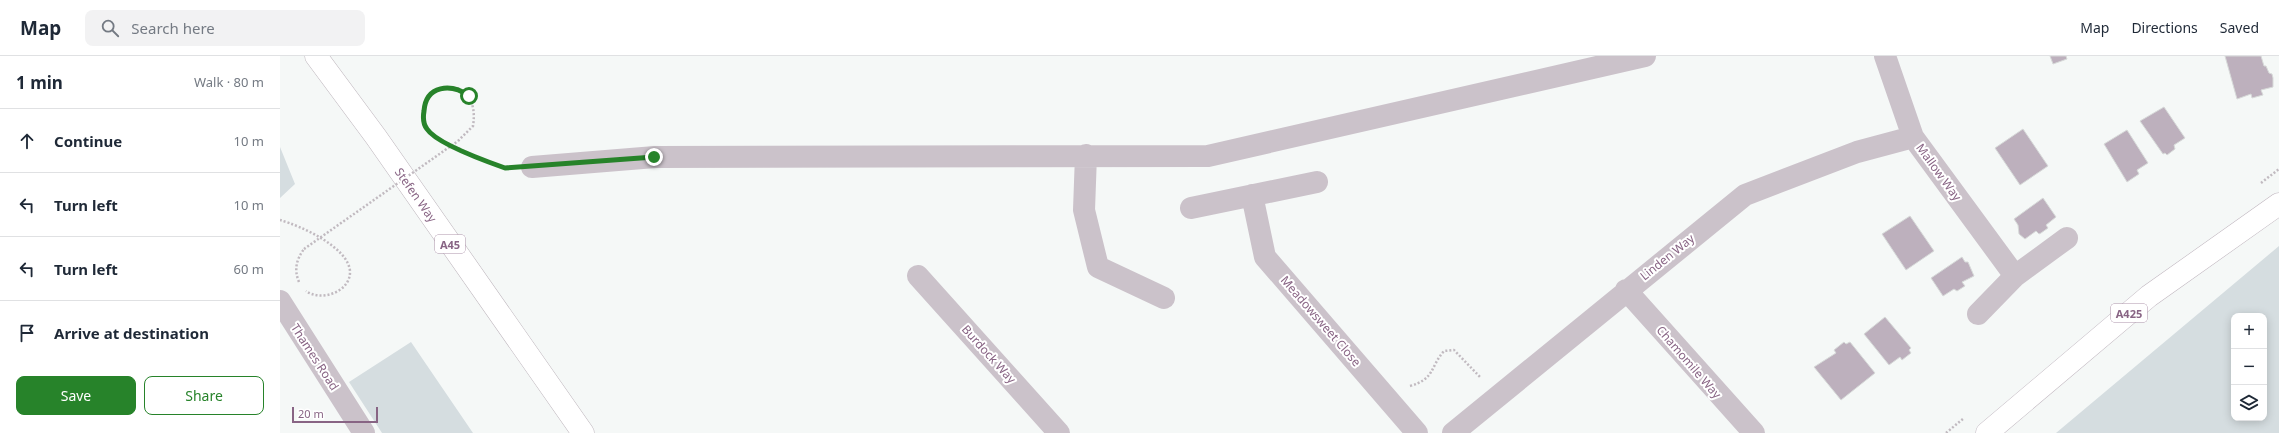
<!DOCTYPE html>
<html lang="en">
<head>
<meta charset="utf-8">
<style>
	:root { --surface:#fff; --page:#f2f2f3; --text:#1f2937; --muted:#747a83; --line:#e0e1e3; --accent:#27832a }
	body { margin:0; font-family:"Noto Sans",sans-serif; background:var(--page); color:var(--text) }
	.controls { position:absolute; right:12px; bottom:12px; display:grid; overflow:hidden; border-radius:8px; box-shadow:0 2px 10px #0003 }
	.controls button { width:36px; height:36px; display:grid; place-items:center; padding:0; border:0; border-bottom:1px solid var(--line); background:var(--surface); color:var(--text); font:20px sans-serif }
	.scale { position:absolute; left:12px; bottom:10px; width:86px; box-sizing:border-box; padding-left:4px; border:2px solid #886484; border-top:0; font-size:11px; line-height:14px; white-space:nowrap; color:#886484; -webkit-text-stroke:3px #fff; paint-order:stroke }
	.stop { position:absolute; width:12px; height:12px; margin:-9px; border:3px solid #27832a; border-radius:50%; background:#fff }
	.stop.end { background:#27832a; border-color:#fff; box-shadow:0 1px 4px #0008 }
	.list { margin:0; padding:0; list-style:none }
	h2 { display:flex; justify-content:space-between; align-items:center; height:52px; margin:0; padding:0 16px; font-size:17px }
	h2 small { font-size:13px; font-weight:400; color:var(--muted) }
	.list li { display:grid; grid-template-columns:26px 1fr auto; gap:12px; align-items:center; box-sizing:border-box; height:64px; padding:0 16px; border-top:1px solid var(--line) }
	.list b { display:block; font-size:15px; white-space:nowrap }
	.list em { font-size:13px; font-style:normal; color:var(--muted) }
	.actions { display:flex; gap:8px; padding:12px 16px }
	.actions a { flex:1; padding:9px 0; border:1px solid var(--accent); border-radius:8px; text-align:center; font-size:14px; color:var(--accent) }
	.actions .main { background:var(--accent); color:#fff }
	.icon { flex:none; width:22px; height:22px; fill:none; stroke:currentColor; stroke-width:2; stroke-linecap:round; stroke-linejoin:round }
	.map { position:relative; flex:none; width:1999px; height:377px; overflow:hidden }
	header { display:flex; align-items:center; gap:24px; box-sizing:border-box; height:56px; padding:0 20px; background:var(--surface); border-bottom:1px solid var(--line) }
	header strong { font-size:19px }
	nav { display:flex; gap:22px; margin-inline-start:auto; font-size:14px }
	.search { width:280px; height:36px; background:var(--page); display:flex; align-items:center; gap:10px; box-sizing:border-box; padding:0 14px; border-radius:8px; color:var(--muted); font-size:15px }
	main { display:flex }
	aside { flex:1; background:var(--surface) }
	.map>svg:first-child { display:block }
	.green { fill:#d5dde0; fill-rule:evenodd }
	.building { fill:#bdb0bd; stroke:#d7dad9 }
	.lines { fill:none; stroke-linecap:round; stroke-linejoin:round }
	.major-casing { stroke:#bfb5be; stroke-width:23 }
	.highway-casing { stroke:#bdb5bc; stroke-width:23 }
	.path { stroke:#c1bac0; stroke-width:2.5; stroke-dasharray:2 2; stroke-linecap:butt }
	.minor { stroke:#cbc2ca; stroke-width:22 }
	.major { stroke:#fff; stroke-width:22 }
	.highway { stroke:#fff; stroke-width:22 }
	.path-bridge { stroke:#c1bac0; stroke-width:2.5; stroke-dasharray:2 2; stroke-linecap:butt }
	.route { stroke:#27832a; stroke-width:5 }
	.labels { text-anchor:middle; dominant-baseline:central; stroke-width:4; stroke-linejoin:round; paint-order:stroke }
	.shield { fill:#fff; stroke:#ac92a9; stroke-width:1 }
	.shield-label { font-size:11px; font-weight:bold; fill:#886484 }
	.street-label { font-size:12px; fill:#886484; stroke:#fff }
</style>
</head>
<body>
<header>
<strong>Map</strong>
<div class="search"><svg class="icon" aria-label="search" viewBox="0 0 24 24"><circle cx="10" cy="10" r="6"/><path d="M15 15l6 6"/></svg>Search here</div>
<nav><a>Map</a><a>Directions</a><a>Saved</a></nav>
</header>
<main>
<aside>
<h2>1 min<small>Walk · 80 m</small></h2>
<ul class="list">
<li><svg class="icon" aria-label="ahead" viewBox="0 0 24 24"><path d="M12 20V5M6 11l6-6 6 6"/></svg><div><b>Continue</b></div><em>10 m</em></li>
<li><svg class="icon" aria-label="left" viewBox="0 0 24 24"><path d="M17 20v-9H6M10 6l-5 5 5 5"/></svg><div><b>Turn left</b></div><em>10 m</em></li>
<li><svg class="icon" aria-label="left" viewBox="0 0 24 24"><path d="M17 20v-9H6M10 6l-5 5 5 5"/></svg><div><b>Turn left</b></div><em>60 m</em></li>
<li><svg class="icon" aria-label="arrive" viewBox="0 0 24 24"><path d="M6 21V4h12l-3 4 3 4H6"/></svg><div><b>Arrive at destination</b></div></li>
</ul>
<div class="actions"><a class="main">Save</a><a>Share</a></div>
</aside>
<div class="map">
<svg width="1999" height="377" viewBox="0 0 1999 377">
	<rect width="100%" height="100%" fill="#f5f8f7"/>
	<!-- green -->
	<path class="green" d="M 0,91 L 15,128 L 0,142 Z
		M 1999,190 L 1999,377 L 1776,377 ZM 1954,260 L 1984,260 L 1984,362 L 1954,362 Z
		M 131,286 L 193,377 L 102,377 L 69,326 Z"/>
	<!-- building -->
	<path class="building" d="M 1770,0 L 1786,0 L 1787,3 L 1773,8 Z
		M 1945,0 L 1981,0 L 1984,10 L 1986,10 L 1989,17 L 1992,18 L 1993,22 L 1993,31 L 1981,34 L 1983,39 L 1972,42 L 1971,38 L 1957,43 Z
		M 1884,51 L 1905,82 L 1894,89 L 1895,93 L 1887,99 L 1885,97 L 1883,98 L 1860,65 Z
		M 1743,73 L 1768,110 L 1740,129 L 1715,92 Z
		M 1847,74 L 1868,107 L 1857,114 L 1859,118 L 1847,126 L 1824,88 Z
		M 1763,142 L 1776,161 L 1766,169 L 1768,172 L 1761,177 L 1759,178 L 1756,175 L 1745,183 L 1739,178 L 1738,169 L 1734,163 Z
		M 1630,160 L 1654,195 L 1626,214 L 1602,178 Z
		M 1682,201 L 1685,206 L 1688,206 L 1694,220 L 1682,226 L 1685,230 L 1677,235 L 1674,233 L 1663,240 L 1651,222 Z
		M 1605,261 L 1631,292 L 1629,294 L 1631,297 L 1622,304 L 1620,301 L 1609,309 L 1584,278 Z
		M 1564,286 L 1566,288 L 1570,286 L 1595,317 L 1561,344 L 1534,311 L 1556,297 L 1554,294 Z"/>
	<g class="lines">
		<!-- major casing -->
		<g class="major-casing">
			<path id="major" d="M 1707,377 L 1869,240 L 1999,148"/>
		</g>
		<!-- highway casing -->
		<g class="highway-casing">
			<path id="highway" d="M 36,0 L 96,81 L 303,377"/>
		</g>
		<!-- path -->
		<path class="path" d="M 178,85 L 193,70 C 201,20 147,22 144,55 C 143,61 143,69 147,73 C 154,83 168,87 178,92 C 194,100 209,108 226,112
			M 1981,127 L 1999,113
			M 0,164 C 21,170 68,191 70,215 C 71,236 41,246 26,235
			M 19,226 C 14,214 16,204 24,193
			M 1130,330 C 1155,323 1150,311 1164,295 L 1174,294 L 1201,322
			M 1666,377 L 1684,362"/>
		<!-- minor -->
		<path class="minor" d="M 1605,0 L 1633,81 L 1735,220
			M 806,99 L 804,154 L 818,211 L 884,242
			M 252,111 L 375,101 L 928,100 L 1365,0
			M 972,139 L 985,201 L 1137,377
			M 911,152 L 1037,126
			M 638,220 L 779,377
			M 1346,234 L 1474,377
			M 0,245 L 84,377
			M 1698,258 L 1735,220 L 1787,182
			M 1173,377 L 1465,139 L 1577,96 L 1633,81"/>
		<!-- major -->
		<use href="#major" class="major"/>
		<!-- highway -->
		<use href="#highway" class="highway"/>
		<!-- path-bridge -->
		<path class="path-bridge" d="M 24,193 L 178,85"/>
	</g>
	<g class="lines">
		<!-- route -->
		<path class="route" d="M 189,40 C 171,27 146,29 144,55 C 143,61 143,68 147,73 C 156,87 208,106 225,112 L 374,101"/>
	</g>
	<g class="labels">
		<!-- shield labels -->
		<g class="shield">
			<rect x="155" y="179" width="30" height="18" rx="3"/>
			<rect x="1831" y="248" width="36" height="18" rx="3"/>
		</g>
		<g class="shield-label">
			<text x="170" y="188">A45</text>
			<text x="1849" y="257">A425</text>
		</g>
		<!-- street labels -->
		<g class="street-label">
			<text transform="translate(1659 116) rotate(54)">Mallow Way</text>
			<text transform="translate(136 139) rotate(55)">Stefen Way</text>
			<text transform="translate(1387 201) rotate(-39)">Linden Way</text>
			<text transform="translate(1041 265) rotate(49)">Meadowsweet Close</text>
			<text transform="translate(709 298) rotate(48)">Burdock Way</text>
			<text transform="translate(35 301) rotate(57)">Thames Road</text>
			<text transform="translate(1409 306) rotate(49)">Chamomile Way</text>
		</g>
	</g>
</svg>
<div class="controls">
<button>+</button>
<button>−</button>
<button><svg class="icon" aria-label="layers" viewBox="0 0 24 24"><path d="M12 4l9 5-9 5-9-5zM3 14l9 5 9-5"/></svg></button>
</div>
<div class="scale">20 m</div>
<div class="stop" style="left:189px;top:40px"></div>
<div class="stop end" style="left:374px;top:101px"></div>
</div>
</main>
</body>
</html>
